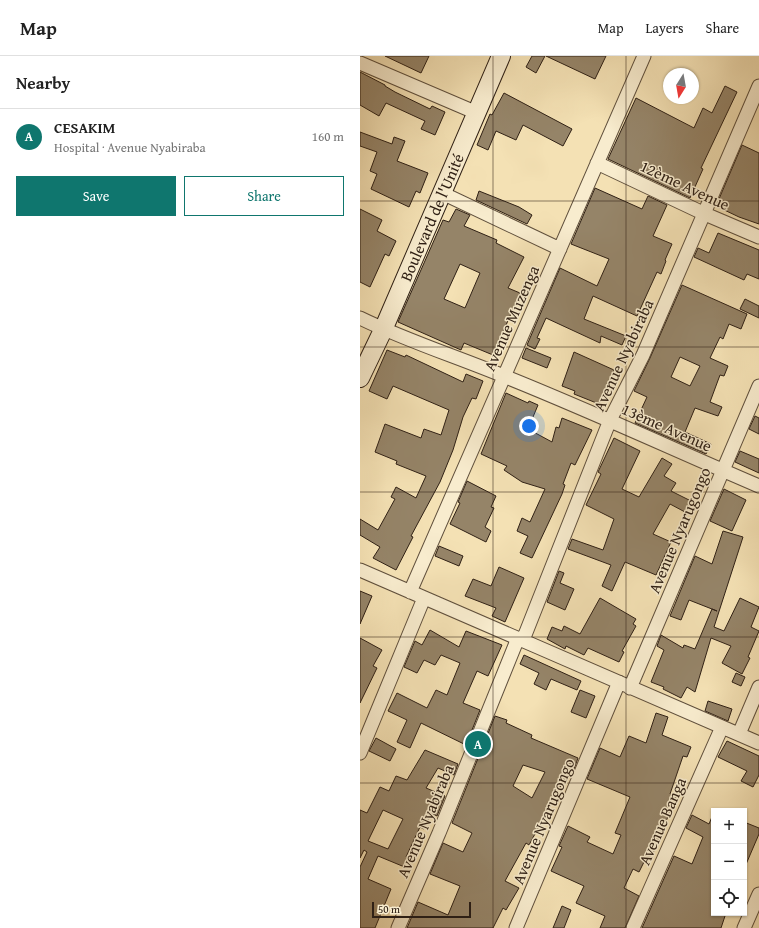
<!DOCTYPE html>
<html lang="en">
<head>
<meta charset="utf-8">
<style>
	:root { --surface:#fff; --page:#f2f2f2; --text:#222; --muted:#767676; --line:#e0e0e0; --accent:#0f766e }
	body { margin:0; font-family:"Gentium Book Plus",serif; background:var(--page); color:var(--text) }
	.controls { position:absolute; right:12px; bottom:12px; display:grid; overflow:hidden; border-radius:0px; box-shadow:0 1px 3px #0004 }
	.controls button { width:36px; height:36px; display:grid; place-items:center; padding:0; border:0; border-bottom:1px solid var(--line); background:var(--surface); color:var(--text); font:20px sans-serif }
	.compass { position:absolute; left:303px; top:12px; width:36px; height:36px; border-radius:50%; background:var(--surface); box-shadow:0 1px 3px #0004; rotate:191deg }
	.scale { position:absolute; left:12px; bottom:10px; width:99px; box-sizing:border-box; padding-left:4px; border:2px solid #2f2015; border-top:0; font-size:11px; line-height:14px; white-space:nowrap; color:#2f2015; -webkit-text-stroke:3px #f8ecce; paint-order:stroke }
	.you { position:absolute; left:169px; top:370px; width:14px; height:14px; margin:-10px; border:3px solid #fff; border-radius:50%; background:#1a73e8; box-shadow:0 0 0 6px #1a73e833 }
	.badge { display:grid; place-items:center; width:26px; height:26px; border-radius:50%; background:var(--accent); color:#fff; font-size:13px; font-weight:700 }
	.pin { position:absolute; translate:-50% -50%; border:2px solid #fff; box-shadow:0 1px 4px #0006 }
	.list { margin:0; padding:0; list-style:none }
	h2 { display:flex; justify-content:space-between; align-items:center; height:52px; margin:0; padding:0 16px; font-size:17px }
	h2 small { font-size:13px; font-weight:400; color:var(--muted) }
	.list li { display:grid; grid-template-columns:26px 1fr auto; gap:12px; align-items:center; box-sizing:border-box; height:56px; padding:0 16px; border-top:1px solid var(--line) }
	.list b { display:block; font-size:15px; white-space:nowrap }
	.list p { margin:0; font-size:13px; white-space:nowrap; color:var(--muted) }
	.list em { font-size:13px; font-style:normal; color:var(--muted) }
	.actions { display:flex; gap:8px; padding:12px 16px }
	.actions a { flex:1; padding:9px 0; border:1px solid var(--accent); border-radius:0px; text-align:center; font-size:14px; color:var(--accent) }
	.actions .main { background:var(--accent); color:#fff }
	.icon { flex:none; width:22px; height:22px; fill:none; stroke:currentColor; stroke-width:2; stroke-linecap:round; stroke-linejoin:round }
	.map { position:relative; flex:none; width:399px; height:872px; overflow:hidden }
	header { display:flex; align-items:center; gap:24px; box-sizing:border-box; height:56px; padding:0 20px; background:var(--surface); border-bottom:1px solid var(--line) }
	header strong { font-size:19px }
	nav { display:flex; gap:22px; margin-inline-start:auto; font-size:14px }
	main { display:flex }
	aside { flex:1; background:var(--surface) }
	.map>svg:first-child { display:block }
	.building { fill:#958468; stroke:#2f2015; fill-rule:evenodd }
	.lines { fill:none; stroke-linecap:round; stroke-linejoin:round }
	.street-casing { stroke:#60503d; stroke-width:15 }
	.secondary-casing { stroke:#2f2015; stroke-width:20 }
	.street { stroke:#f8ecce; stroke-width:13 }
	.secondary { stroke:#f8ecce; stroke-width:18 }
	.grid { fill:none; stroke:#2f2015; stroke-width:1; stroke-opacity:0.55 }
	.labels { text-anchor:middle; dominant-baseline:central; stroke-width:3; stroke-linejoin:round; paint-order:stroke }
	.street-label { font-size:16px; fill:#2f2015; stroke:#f8ecce }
</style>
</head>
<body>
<header>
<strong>Map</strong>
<nav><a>Map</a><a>Layers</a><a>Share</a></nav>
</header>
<main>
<aside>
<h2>Nearby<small></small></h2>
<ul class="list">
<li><span class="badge">A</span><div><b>CESAKIM</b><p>Hospital · Avenue Nyabiraba</p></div><em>160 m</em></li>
</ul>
<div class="actions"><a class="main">Save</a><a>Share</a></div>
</aside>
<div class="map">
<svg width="399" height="872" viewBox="0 0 399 872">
	<rect width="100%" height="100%" fill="#f4e1b4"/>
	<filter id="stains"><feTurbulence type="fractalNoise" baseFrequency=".005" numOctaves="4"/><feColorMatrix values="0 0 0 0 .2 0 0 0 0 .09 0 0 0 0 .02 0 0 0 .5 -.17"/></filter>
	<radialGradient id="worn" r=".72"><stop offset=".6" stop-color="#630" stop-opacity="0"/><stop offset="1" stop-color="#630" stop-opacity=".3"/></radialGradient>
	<!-- building -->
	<path class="building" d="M 25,0 L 69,0 L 61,17 Z
		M 172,0 L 185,0 L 176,17 L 166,11 Z
		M 186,0 L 246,0 L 235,23 Z
		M 0,16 L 25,29 L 25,30 L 35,36 L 70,53 L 72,50 L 85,56 L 75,79 L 61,73 L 65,65 L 26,47 L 19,60 L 0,49 Z
		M 365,30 L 377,36 L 341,112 L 343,113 L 330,142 L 248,103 L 276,42 L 334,72 L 343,52 L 352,57 Z
		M 144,37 L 212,73 L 203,90 L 163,69 L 156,84 L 136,75 L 128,94 L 117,89 L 130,58 L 132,59 Z
		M 0,76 L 32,88 L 34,81 L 45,85 L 37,105 L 68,117 L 60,137 L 56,135 L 49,151 L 11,133 L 17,118 L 10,115 L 17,96 L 0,90 Z
		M 382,89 L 399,97 L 399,168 L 379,161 L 356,150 Z
		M 235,132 L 282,153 L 288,140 L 307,149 L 293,180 L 312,188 L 305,204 L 306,205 L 301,218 L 297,216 L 277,260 L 233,240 L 224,263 L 266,280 L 262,289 L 241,280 L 240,287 L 186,262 L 177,282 L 180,283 L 175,293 L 167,289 L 200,212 L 237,230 L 249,203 L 211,188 Z
		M 119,135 L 159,151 L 172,159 L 167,168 L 116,144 Z
		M 0,153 L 22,164 L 17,175 L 36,185 L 29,200 L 25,198 L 10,231 L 0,226 Z
		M 96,153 L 110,159 L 104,170 L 137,184 L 136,187 L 164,201 L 148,232 L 160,237 L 133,299 L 104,287 L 101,294 L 38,266 L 83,164 L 89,166 ZM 100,208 L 120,217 L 105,252 L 84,243 Z
		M 358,177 L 399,194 L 399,223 L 387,218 L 384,224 L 334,201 L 338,192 L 349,197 Z
		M 322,229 L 387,258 L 381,273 L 369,268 L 363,283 L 360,281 L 350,302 L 368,310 L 364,320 L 360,319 L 350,346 L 362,351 L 358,360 L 335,352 L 325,376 L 351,388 L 346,398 L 275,367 L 287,341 L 274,335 L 290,302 ZM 320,301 L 340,310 L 330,330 L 311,321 Z
		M 385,243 L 399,250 L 399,262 L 380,253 Z
		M 166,292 L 191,302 L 187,312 L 162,302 Z
		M 27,294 L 45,301 L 46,299 L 103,326 L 106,318 L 123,325 L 116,343 L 112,342 L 103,361 L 93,394 L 80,426 L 51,480 L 53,481 L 36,514 L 13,502 L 20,491 L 0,479 L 0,463 L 18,474 L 35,443 L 31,441 L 36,431 L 56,442 L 66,420 L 36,408 L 37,405 L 15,396 L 25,368 L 61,382 L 64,373 L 81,379 L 89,354 L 33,330 L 27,343 L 9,335 Z
		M 214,296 L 254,314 L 239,348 L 214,338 L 215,335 L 202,330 Z
		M 146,337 L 168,347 L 169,345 L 178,349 L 168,373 L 192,386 L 196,371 L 199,372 L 202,362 L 232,374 L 215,409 L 211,407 L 203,428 L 205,429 L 202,438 L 172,502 L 160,497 L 168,480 L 157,475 L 162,462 L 170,466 L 185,433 L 162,426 L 144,414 L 147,410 L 121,398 Z
		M 395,360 L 399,362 L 399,378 L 389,373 Z
		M 254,382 L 280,395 L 262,433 L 279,441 L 302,402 L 312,408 L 304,420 L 316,427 L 311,435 L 331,445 L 325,456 L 310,448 L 293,478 L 311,486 L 296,519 L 265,506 L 252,535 L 242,530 L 251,509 L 208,493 L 212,483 L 243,494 L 254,463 L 226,449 L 241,418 L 238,416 Z
		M 380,395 L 399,403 L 399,417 L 375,406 Z
		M 107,425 L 136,440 L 131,451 L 134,452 L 125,471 L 131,475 L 126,486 L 90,468 L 100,447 L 98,446 Z
		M 364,433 L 386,444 L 372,475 L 350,465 Z
		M 363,475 L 383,481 L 354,571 L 364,575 L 380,542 L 399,551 L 391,571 L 399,575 L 388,601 L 390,602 L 382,618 L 362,607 L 371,590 L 351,582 L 335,636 L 327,631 L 321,642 L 303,633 L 304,631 L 291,626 L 304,594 L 297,590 L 301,579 L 323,592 L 324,589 L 335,593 L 352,553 L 357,555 L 329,544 L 321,564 L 310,560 L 335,500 L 352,508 Z
		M 79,490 L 103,500 L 99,510 L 75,500 Z
		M 139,511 L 164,522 L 145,566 L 132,560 L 136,552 L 105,540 L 113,523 L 131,530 Z
		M 199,515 L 204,517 L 200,527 L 214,533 L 205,554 L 187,546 Z
		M 0,535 L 12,540 L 0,568 Z
		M 240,542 L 276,563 L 273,568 L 276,570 L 262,595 L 264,596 L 259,606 L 228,592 L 224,599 L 206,590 L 205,593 L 187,583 L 192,571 L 202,575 L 204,570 L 220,578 Z
		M 70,574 L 99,591 L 106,575 L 142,589 L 128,620 L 117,615 L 103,647 L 120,654 L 106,689 L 61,667 L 50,692 L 37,686 L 47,664 L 28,655 L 37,637 L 67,652 L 76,634 L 87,639 L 100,607 L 81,599 L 75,609 L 64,604 L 57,617 L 44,611 L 55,585 L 62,589 Z
		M 0,582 L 22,594 L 13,610 L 17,612 L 0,647 Z
		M 164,599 L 221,625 L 217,634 L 191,623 L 186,634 L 174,628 L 179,617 L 160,608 Z
		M 376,617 L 385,621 L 381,630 L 372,626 Z
		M 220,634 L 235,640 L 226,662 L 211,656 Z
		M 348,645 L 372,653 L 368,665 L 345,655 Z
		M 296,657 L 308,661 L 302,679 L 331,691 L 327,701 L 323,700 L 310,738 L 316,741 L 291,802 L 287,800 L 279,816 L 273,813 L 264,832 L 279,840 L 265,872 L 240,872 L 245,860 L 216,847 L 224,830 L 191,815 L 202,791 L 199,790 L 208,770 L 230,781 L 227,786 L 253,798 L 261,779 L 255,777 L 270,741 L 227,723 L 240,692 L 260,701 L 269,680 L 286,687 Z
		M 135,660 L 147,664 L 146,667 L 172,679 L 171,682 L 218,702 L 213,716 L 209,715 L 169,789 L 166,787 L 145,825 L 159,832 L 146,854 L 143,852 L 133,872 L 47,872 L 58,846 L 88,859 L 100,830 L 70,818 L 83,787 L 103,796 L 112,777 L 92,767 ZM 163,709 L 185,716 L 172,742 L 153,730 Z
		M 16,682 L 36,693 L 30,705 L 9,695 Z
		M 367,685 L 399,700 L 399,719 L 393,731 L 381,725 L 387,715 L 358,701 Z
		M 65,694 L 98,708 L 94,719 L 78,712 L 66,732 L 85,740 L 77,760 L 71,757 L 64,773 L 60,771 L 46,801 L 51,803 L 47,812 L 18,800 L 8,823 L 31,833 L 15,872 L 0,872 L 0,811 L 7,796 L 4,794 L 0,802 L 0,754 L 7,757 L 20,731 L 29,735 L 36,720 L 47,724 ZM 23,754 L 43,763 L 28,793 L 8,785 Z
		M 354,756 L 354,857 L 366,857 L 361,872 L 282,872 L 314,800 L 332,808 L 343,781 L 326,772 L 332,759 L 349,768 Z
		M 384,766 L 399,772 L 399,778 L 384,813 Z
		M 202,850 L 211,854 L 204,872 L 193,872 Z"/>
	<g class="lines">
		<!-- street casing -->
		<g class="street-casing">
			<path id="street" d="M 0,7 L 117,57
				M 237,107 L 345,158 L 399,181
				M 82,137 L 200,193
				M 0,262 C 47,285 98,301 146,321 C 231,355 315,394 399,430
				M 0,514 L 399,687
				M 50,536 L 284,0
				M 163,584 L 250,364 L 283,299 L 399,30
				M 270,632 L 399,330
				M 379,678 L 399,631
				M 0,697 L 64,542
				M 38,872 L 79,777 L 158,582
				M 156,872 L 259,626
				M 273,872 L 362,671
				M 384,872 L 399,838"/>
		</g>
		<!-- secondary casing -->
		<g class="secondary-casing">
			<g id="secondary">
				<path id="s1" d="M 0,322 L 23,274 L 141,0"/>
			</g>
		</g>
		<!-- street -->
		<use href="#street" class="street"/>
		<!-- secondary -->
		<use href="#secondary" class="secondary"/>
	</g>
	<!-- grid -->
	<path class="grid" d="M 133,0 L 133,872M 266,0 L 266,872M 0,145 L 399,145M 0,291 L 399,291M 0,436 L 399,436M 0,581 L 399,581M 0,727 L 399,727"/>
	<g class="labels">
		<!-- street labels -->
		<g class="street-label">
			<text transform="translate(325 129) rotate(25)">12ème Avenue</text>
			<text stroke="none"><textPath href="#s1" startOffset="176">Boulevard de l'Unité</textPath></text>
			<text transform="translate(151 262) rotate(-66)">Avenue Muzenga</text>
			<text transform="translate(263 299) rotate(-65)">Avenue Nyabiraba</text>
			<text transform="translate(307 371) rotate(24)">13ème Avenue</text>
			<text transform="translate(319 474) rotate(-67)">Avenue Nyarugongo</text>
			<text transform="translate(65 765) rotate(-67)">Avenue Nyabiraba</text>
			<text transform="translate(183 765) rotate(-67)">Avenue Nyarugongo</text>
			<text transform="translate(302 765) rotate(-66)">Avenue Banga</text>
		</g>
	</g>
	<rect width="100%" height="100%" filter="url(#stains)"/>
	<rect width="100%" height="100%" fill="url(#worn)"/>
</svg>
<div class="controls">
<button>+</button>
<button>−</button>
<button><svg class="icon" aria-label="locate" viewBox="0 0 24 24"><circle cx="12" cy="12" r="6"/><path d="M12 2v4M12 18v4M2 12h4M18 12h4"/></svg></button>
</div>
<svg class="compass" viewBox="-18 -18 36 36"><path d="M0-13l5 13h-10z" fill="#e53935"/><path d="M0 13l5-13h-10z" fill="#767676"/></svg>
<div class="scale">50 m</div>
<div class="you"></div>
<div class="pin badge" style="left:118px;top:688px">A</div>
</div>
</main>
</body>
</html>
